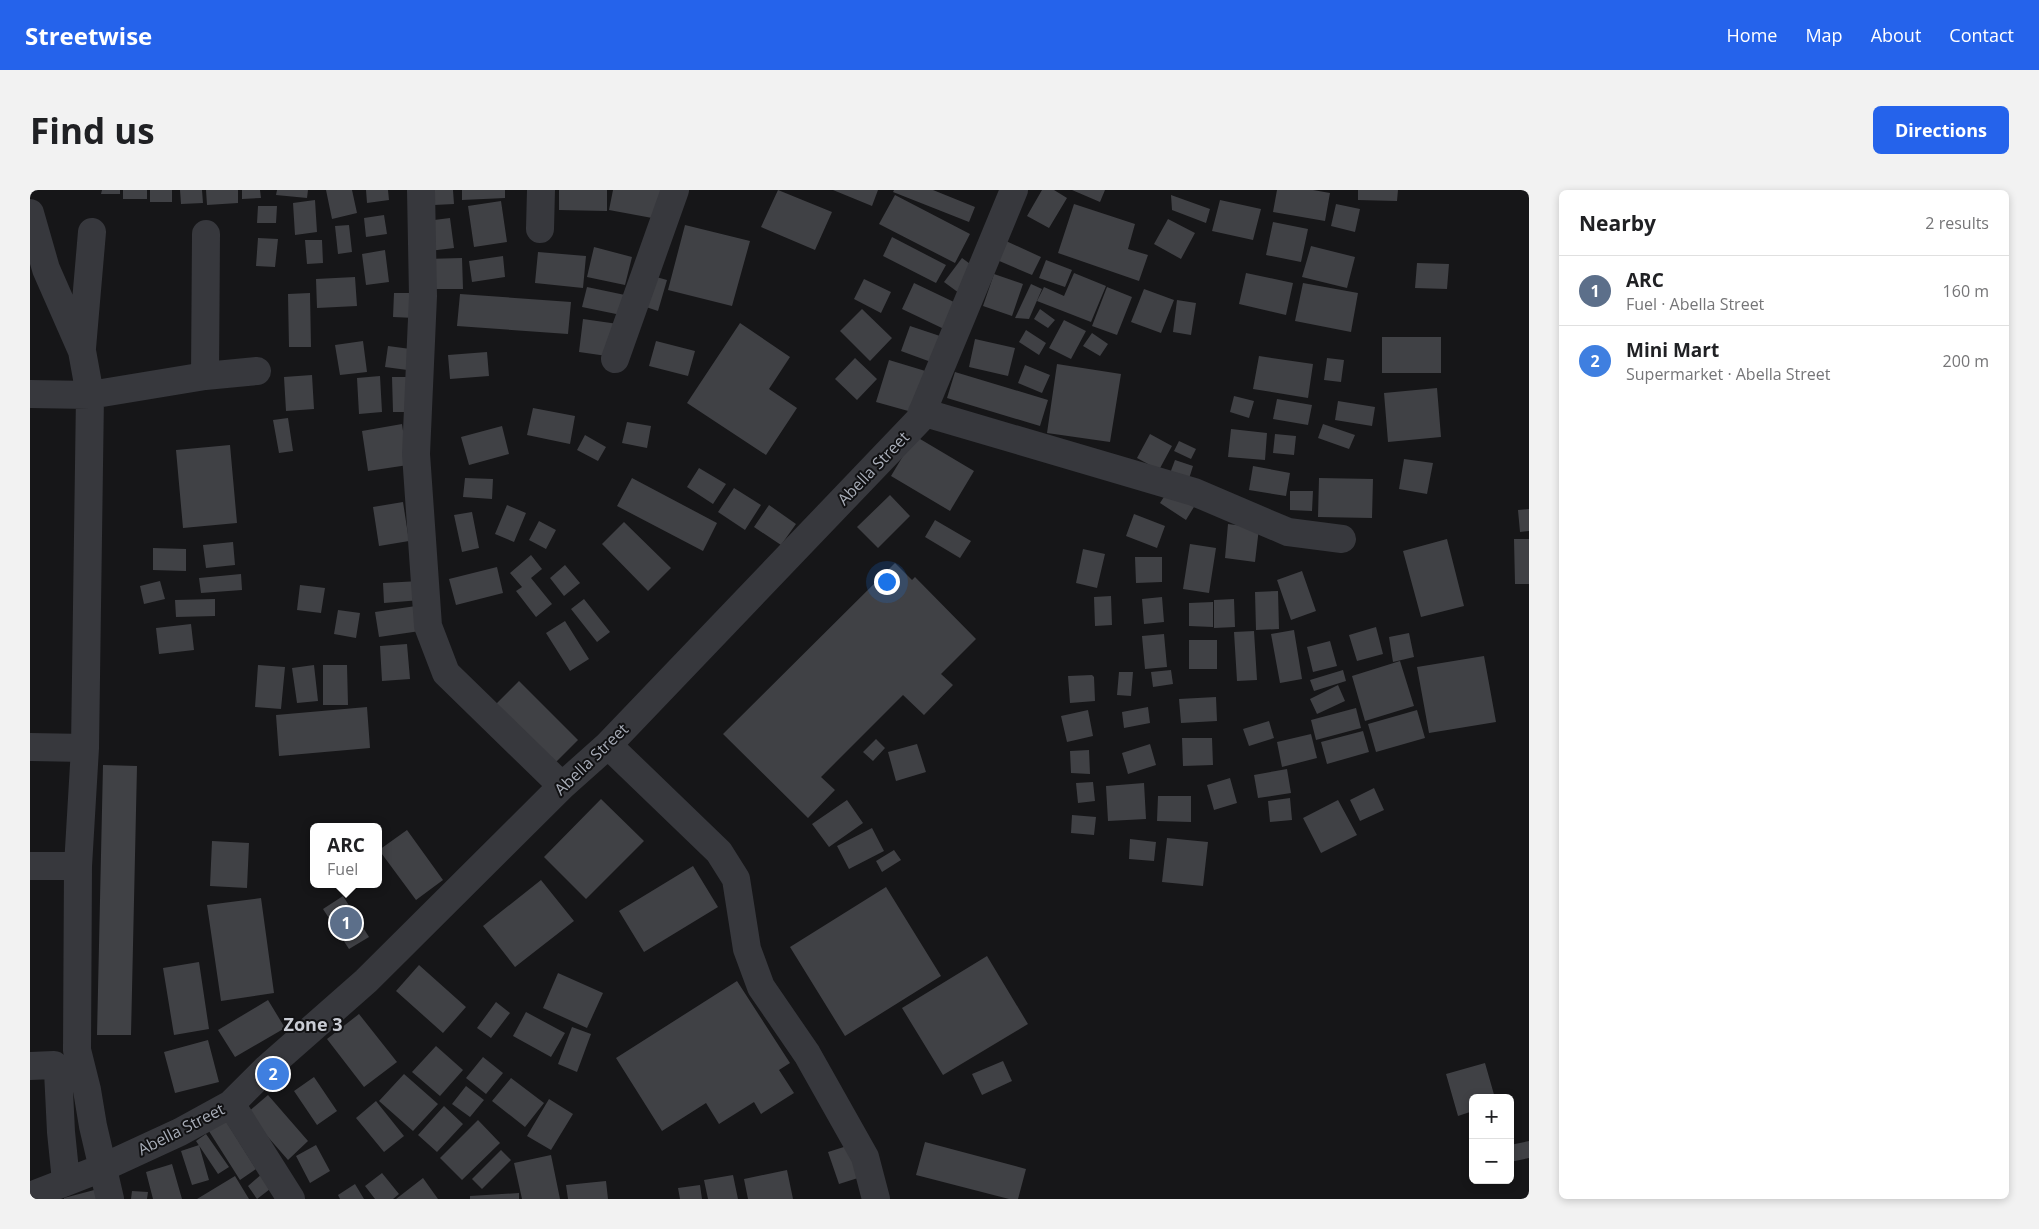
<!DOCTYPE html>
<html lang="en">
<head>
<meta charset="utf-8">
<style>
	:root { --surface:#fff; --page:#f2f2f2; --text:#202124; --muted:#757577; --line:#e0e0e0; --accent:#2563eb }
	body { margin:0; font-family:"Open Sans",sans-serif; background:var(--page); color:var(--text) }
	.controls { position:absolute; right:15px; bottom:15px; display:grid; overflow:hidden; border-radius:8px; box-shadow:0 2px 8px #0003 }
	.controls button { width:45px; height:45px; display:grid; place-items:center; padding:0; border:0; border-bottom:1px solid var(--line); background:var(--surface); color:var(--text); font:25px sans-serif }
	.you { position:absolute; left:856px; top:391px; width:18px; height:18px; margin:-12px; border:4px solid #fff; border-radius:50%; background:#1a73e8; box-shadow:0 0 0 8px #1a73e833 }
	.badge { display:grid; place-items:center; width:32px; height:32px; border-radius:50%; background:var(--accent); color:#fff; font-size:16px; font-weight:700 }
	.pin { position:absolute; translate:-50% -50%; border:2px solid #fff; box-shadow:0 1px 5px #0006 }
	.popup { position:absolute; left:280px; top:633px; width:72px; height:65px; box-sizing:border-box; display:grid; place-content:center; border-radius:8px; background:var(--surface); filter:drop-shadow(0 1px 4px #0005); font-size:16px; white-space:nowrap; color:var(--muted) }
	.popup b { font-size:19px; color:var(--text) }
	.popup::after { content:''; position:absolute; left:50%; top:100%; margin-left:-10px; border:10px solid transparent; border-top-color:var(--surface) }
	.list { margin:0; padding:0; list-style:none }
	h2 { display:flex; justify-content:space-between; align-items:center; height:65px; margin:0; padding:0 20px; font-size:21px }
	h2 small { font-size:16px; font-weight:400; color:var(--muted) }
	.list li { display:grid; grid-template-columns:32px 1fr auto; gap:15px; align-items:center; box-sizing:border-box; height:70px; padding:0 20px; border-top:1px solid var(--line) }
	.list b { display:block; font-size:19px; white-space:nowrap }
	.list p { margin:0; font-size:16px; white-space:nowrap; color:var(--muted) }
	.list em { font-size:16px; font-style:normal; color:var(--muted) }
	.map { position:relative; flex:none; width:1499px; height:1009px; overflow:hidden; border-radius:8px }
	header { display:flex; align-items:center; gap:30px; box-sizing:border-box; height:70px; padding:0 25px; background:var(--accent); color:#fff }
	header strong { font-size:24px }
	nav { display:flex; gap:28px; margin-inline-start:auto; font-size:18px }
	.intro { display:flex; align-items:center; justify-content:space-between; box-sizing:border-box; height:120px; padding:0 30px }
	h1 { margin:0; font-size:35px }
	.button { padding:12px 22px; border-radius:8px; background:var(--accent); color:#fff; font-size:18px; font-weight:700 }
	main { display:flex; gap:30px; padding:0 30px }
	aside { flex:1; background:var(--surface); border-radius:8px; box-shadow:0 2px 8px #0003 }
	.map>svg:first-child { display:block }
	.building { fill:#404145 }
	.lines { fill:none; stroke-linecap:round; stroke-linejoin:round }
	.minor { stroke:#37383d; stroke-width:28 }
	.labels { text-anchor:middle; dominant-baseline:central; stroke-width:4; stroke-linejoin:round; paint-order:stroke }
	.street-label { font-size:16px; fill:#a8adb8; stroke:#111113 }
	.neighbourhood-label { font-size:18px; font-weight:bold; fill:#c9ccd4; stroke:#111113 }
</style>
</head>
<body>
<header>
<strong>Streetwise</strong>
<nav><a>Home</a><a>Map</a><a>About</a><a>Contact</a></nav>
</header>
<div class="intro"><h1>Find us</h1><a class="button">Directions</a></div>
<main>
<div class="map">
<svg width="1499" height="1009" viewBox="0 0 1499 1009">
	<rect width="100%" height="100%" fill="#161618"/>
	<!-- building -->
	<path class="building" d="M 72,0 L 90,0 L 90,4 L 71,4 Z
		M 93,0 L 117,0 L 117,9 L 93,9 Z
		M 120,0 L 142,0 L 142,12 L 120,12 Z
		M 150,0 L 172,0 L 173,13 L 151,14 Z
		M 176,0 L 208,0 L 208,13 L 177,15 Z
		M 212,0 L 230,0 L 231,8 L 212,9 Z
		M 247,0 L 278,0 L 277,8 L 246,5 Z
		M 296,0 L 322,0 L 327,23 L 302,29 Z
		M 336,0 L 358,0 L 359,10 L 337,13 Z
		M 403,0 L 423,0 L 424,14 L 404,15 Z
		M 432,0 L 475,0 L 475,8 L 432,10 Z
		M 529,0 L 577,0 L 577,21 L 529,20 Z
		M 583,0 L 638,0 L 633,30 L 579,20 Z
		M 748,0 L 802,22 L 785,60 L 731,37 Z
		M 803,0 L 848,0 L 842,16 Z
		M 864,0 L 903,0 L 945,17 L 939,32 L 863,2 Z
		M 1012,0 L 1024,0 L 1037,8 L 1019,38 L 997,26 Z
		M 1042,0 L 1075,0 L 1070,12 Z
		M 1247,0 L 1283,0 L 1300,3 L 1295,31 L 1243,22 Z
		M 1328,0 L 1368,0 L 1367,11 L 1328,10 Z
		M 865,5 L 940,44 L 925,73 L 849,34 Z
		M 1141,5 L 1180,19 L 1176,33 L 1142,20 Z
		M 285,10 L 287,42 L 265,45 L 263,13 Z
		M 1190,10 L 1231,19 L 1223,50 L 1182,41 Z
		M 471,11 L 477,52 L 444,57 L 438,16 Z
		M 1044,14 L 1105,34 L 1098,59 L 1118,65 L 1109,91 L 1028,63 Z
		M 1306,14 L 1330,19 L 1325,42 L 1301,36 Z
		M 228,16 L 247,16 L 246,33 L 227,33 Z
		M 354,25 L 357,44 L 336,47 L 334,28 Z
		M 420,28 L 424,58 L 399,61 L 396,31 Z
		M 1138,29 L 1165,43 L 1151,69 L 1124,54 Z
		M 1243,32 L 1278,39 L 1271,72 L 1236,65 Z
		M 319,35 L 322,62 L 308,64 L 305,36 Z
		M 655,35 L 720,51 L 702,116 L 638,100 Z
		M 862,47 L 916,75 L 906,93 L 853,66 Z
		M 228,48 L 248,49 L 245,77 L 226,76 Z
		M 275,50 L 292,50 L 293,73 L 277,74 Z
		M 976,51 L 1011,67 L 1002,85 L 967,70 Z
		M 1281,56 L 1325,67 L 1317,98 L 1272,87 Z
		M 564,57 L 602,67 L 595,95 L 557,87 Z
		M 355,60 L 359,92 L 336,95 L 332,64 Z
		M 508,62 L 556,66 L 553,98 L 505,93 Z
		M 473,66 L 475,87 L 442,92 L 439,71 Z
		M 432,68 L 433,99 L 396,99 L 395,69 Z
		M 932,68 L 947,79 L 929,103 L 914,92 Z
		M 1016,70 L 1042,80 L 1035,97 L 1009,88 Z
		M 1387,73 L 1419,74 L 1417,99 L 1385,98 Z
		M 1044,83 L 1076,96 L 1061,132 L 1007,111 L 1014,97 L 1034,106 Z
		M 1216,83 L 1263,93 L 1256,125 L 1209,114 Z
		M 964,84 L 993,94 L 982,126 L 953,116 Z
		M 619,85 L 637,90 L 628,121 L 610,115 Z
		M 325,87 L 327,116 L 287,118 L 286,89 Z
		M 834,89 L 861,102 L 851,123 L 824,109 Z
		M 884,93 L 926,113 L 914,139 L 872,119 Z
		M 1273,93 L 1328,103 L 1321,142 L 1265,131 Z
		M 1001,94 L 1012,99 L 999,129 L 985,128 Z
		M 557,97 L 595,105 L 591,125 L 552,117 Z
		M 1077,97 L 1102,107 L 1087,145 L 1062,136 Z
		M 1114,99 L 1144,110 L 1131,143 L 1101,132 Z
		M 280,103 L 281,157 L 259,157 L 258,104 Z
		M 364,103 L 386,103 L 385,128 L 363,127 Z
		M 430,104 L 541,112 L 538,144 L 427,136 Z
		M 1147,110 L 1166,113 L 1161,145 L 1143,142 Z
		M 832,119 L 862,148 L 840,171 L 810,141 Z
		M 1010,119 L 1025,130 L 1018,138 L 1004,129 Z
		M 553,129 L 588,134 L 584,167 L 549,162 Z
		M 1034,130 L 1056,141 L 1041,169 L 1019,158 Z
		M 710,133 L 760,167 L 739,199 L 767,218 L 736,265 L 657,213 Z
		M 880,136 L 910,146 L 901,172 L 871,161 Z
		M 996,140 L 1016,153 L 1009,165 L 989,152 Z
		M 1062,143 L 1078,154 L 1070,166 L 1053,156 Z
		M 1352,147 L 1411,147 L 1411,183 L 1352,183 Z
		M 945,149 L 985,158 L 978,186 L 939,177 Z
		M 333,151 L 337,182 L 310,185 L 305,155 Z
		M 626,151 L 665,161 L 658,186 L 619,176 Z
		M 358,156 L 388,160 L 385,181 L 355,177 Z
		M 457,162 L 459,186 L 420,189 L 418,165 Z
		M 1229,166 L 1283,174 L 1278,208 L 1223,199 Z
		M 825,168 L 847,189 L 827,210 L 805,189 Z
		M 1297,168 L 1314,170 L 1311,192 L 1294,190 Z
		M 859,170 L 902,183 L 889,224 L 846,212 Z
		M 1027,174 L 1091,184 L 1080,252 L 1017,243 Z
		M 995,175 L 1020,185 L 1012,203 L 988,193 Z
		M 925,182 L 1018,210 L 1010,236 L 917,208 Z
		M 282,185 L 284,219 L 256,221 L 254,187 Z
		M 350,186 L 352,222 L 329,224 L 327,188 Z
		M 362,187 L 387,187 L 386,222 L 363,222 Z
		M 1407,198 L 1411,247 L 1358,252 L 1354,203 Z
		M 1204,206 L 1224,211 L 1219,228 L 1200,222 Z
		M 1247,209 L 1282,215 L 1278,235 L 1243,229 Z
		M 1308,211 L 1345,217 L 1342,236 L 1305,230 Z
		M 503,218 L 545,226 L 540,254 L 497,245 Z
		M 258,228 L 263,261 L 249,263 L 243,230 Z
		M 597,232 L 621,236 L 617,258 L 592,253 Z
		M 372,234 L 378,275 L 338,281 L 332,241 Z
		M 1293,234 L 1325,245 L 1319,259 L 1288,248 Z
		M 472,236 L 479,264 L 439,275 L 431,247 Z
		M 1201,239 L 1237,243 L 1235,270 L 1198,267 Z
		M 1120,244 L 1142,256 L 1129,280 L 1107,268 Z
		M 1245,244 L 1266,246 L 1264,265 L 1243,263 Z
		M 555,245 L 576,257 L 568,271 L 547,260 Z
		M 885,246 L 944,281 L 920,321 L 861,286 Z
		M 1149,251 L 1166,259 L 1161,269 L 1144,261 Z
		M 200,255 L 207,333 L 153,338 L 146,260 Z
		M 1374,269 L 1403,273 L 1397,304 L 1369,299 Z
		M 1145,270 L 1163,276 L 1158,292 L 1139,286 Z
		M 1223,276 L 1260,283 L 1256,306 L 1219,300 Z
		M 669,278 L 696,294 L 683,314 L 657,297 Z
		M 435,288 L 463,289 L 462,309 L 433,307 Z
		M 602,288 L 687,333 L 673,361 L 587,316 Z
		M 1289,288 L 1343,289 L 1342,328 L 1288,327 Z
		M 1141,296 L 1167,312 L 1156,330 L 1130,313 Z
		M 704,298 L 731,315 L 715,340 L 688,322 Z
		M 1260,301 L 1283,301 L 1282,321 L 1260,320 Z
		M 860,305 L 880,326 L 848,358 L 827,337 Z
		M 373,312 L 379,351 L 349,356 L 343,317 Z
		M 477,315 L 496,323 L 484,352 L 465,344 Z
		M 739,315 L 766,334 L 751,355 L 724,337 Z
		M 1499,319 L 1499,341 L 1490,342 L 1488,320 Z
		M 442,322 L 449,358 L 432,362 L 424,325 Z
		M 1104,324 L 1135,336 L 1127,358 L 1096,346 Z
		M 905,330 L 941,351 L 930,368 L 895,347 Z
		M 509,331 L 526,340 L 516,359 L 499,350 Z
		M 594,332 L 641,378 L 618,401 L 572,354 Z
		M 1198,334 L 1229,338 L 1225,372 L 1195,368 Z
		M 1417,349 L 1434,416 L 1391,427 L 1373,361 Z
		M 1484,349 L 1499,349 L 1499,394 L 1485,394 Z
		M 203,352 L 205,375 L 176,378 L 173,355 Z
		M 1160,354 L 1186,358 L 1179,403 L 1153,399 Z
		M 123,358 L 156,359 L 156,381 L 123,380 Z
		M 1053,359 L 1075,364 L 1067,398 L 1046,393 Z
		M 501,365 L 512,379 L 501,388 L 522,414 L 506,427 L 486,401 L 492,397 L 480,383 Z
		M 1105,367 L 1132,367 L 1132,392 L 1106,393 Z
		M 865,373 L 882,390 L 885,387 L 946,449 L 911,484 L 923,495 L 894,525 L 873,505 L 791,587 L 805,600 L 778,628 L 693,544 Z
		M 535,375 L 550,393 L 534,406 L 520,388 Z
		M 467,377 L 473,403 L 426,415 L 419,389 Z
		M 1272,381 L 1286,421 L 1261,430 L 1247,390 Z
		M 211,384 L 212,400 L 171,403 L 169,388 Z
		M 130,391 L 135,409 L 114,414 L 110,396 Z
		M 390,391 L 391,410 L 354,413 L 353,393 Z
		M 270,395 L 295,398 L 291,423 L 267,420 Z
		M 1248,401 L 1249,439 L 1226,440 L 1225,402 Z
		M 1081,406 L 1082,435 L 1065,436 L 1064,407 Z
		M 1132,407 L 1134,432 L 1114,434 L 1112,409 Z
		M 185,409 L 185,426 L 146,427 L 145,410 Z
		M 554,409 L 580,442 L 567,452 L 541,419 Z
		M 1204,409 L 1205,437 L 1184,438 L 1184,410 Z
		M 1183,412 L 1183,437 L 1159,436 L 1159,413 Z
		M 386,416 L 390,441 L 349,447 L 345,422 Z
		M 308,420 L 330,423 L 326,448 L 304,444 Z
		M 535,431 L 559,469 L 540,481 L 516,443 Z
		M 161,434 L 164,460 L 129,464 L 126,438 Z
		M 1346,437 L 1353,464 L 1327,471 L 1319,445 Z
		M 1264,440 L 1272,489 L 1250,493 L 1241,444 Z
		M 1224,441 L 1227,490 L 1207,491 L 1204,442 Z
		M 1379,443 L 1384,467 L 1363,472 L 1359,447 Z
		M 1134,444 L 1137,477 L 1115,479 L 1112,446 Z
		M 1159,450 L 1187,450 L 1187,479 L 1159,479 Z
		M 1300,451 L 1307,476 L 1283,482 L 1277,457 Z
		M 377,454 L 380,489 L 352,491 L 350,456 Z
		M 1454,466 L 1466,532 L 1399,543 L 1387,477 Z
		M 1370,471 L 1384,516 L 1335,531 L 1322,486 Z
		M 228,475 L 255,477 L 251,519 L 225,517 Z
		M 284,475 L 288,511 L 267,513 L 262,478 Z
		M 293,475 L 317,475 L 318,515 L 293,515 Z
		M 1141,480 L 1143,494 L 1123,497 L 1121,482 Z
		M 1313,480 L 1316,491 L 1284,501 L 1280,490 Z
		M 1089,482 L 1103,482 L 1101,506 L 1087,505 Z
		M 1062,485 L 1064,487 L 1065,511 L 1040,513 L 1038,486 Z
		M 489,491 L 548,550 L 524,574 L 465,515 Z
		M 1308,495 L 1315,511 L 1287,524 L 1280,509 Z
		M 1186,507 L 1187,531 L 1151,533 L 1149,509 Z
		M 337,517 L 340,558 L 249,566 L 246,525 Z
		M 1118,517 L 1120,533 L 1094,538 L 1092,522 Z
		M 1326,518 L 1331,538 L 1286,550 L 1281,530 Z
		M 1058,520 L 1063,546 L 1037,552 L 1031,526 Z
		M 1387,520 L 1395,548 L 1346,562 L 1338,534 Z
		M 1239,531 L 1244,548 L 1219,556 L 1213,539 Z
		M 1333,541 L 1339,562 L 1297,574 L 1291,552 Z
		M 1281,544 L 1287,568 L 1252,577 L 1247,552 Z
		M 1152,548 L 1182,548 L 1183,575 L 1153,576 Z
		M 846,549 L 855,558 L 843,571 L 833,562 Z
		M 887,554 L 896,582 L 866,591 L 858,562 Z
		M 1120,554 L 1126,575 L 1098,584 L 1092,563 Z
		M 1059,560 L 1060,584 L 1041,583 L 1040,561 Z
		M 73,575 L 107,576 L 101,845 L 67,845 Z
		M 1257,579 L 1261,603 L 1228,608 L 1224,585 Z
		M 1200,588 L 1207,613 L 1184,620 L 1177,595 Z
		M 1063,592 L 1065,611 L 1048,613 L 1046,593 Z
		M 1114,593 L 1116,629 L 1078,631 L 1076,596 Z
		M 1344,598 L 1354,620 L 1330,631 L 1320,610 Z
		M 1128,606 L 1161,606 L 1161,632 L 1127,631 Z
		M 1260,608 L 1262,630 L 1240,632 L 1238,611 Z
		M 571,609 L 614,651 L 556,709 L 514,667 Z
		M 817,610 L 833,633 L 799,657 L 782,634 Z
		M 1308,610 L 1327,645 L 1291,663 L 1273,628 Z
		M 1042,625 L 1066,627 L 1064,645 L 1041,643 Z
		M 842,638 L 854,661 L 819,679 L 807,656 Z
		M 377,640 L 413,690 L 386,710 L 349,660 Z
		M 1137,648 L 1178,652 L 1173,696 L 1132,692 Z
		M 1100,649 L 1126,652 L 1124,671 L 1099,669 Z
		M 182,651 L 219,653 L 217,698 L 180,696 Z
		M 864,660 L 871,670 L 852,682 L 846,671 Z
		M 663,676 L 688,717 L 614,762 L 589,721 Z
		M 511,690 L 544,731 L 485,777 L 453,736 Z
		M 856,697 L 911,786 L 815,846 L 760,757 Z
		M 313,706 L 339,747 L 319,759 L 293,719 Z
		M 231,708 L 244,803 L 191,811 L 177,715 Z
		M 957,766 L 998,834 L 913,885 L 872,818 Z
		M 169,772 L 179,839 L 144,845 L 133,778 Z
		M 389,775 L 436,817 L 413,843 L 366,801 Z
		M 528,783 L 573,803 L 557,838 L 513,818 Z
		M 707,791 L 760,873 L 749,880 L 764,903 L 731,924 L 724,912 L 689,934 L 676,913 L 632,941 L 586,868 Z
		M 238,810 L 255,838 L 205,867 L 188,840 Z
		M 466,812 L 480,823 L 461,848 L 447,838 Z
		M 496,822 L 535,843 L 521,867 L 483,846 Z
		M 329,824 L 367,872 L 334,897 L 297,849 Z
		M 542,837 L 561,844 L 547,882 L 528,874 Z
		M 178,850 L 189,892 L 145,903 L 134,862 Z
		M 406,856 L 433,880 L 410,906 L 382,882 Z
		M 453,867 L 473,883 L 456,904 L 436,888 Z
		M 973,871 L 982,891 L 952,905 L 942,884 Z
		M 1455,873 L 1465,908 L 1443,908 L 1443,921 L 1428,926 L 1416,884 Z
		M 374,884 L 408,914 L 383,941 L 349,911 Z
		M 284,887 L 307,921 L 287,935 L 264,901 Z
		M 481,888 L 514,913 L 495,937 L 462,911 Z
		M 436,896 L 454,910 L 440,927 L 422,914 Z
		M 238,905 L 278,951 L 258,970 L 217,923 Z
		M 519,909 L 543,924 L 521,960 L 497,946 Z
		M 346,911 L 374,946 L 354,962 L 326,928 Z
		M 414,916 L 433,934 L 407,962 L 388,945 Z
		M 194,928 L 226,979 L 210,990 L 177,938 Z
		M 448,930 L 470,953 L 432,990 L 410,968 Z
		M 176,944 L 199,977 L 188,984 L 166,951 Z
		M 1499,951 L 1499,968 L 1480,972 L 1480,955 Z
		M 895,952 L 996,979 L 988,1009 L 979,1009 L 886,985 Z
		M 169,955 L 179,990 L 162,995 L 151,961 Z
		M 286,955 L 300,981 L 280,993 L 266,966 Z
		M 817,956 L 828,988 L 809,994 L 798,962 Z
		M 471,960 L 481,970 L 452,999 L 442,989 Z
		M 521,965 L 530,1009 L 492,1009 L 484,973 Z
		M 142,974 L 152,1009 L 123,1009 L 116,982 Z
		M 757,980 L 763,1009 L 718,1009 L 714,989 Z
		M 233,983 L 244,996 L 227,1009 L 218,996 Z
		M 352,983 L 369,1004 L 363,1009 L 345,1009 L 335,996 Z
		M 703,985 L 708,1009 L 678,1009 L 674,990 Z
		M 205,986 L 219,1009 L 167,1009 Z
		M 393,988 L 408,1009 L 366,1009 Z
		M 576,991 L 578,1009 L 538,1009 L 536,995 Z
		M 325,994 L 334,1009 L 310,1009 L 308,1005 Z
		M 670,995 L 672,1009 L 650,1009 L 648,998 Z
		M 68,999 L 70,1009 L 34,1009 L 34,1008 Z
		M 102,1001 L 118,1002 L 117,1009 L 101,1009 Z
		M 489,1003 L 489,1009 L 440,1009 L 440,1006 Z"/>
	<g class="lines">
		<!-- minor -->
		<path class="minor" d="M 391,0 L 393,106 L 386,264 L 398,436 L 416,483 L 532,596
			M 0,23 L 16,79 L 52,161 L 60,205 L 55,558 L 48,676 L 47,860 L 57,900 L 63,936 L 80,1009
			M 510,39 L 511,0
			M 52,158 L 62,42
			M 585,169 L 645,0
			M 175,186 L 176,44
			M 0,204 L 60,205 L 175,186 L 227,181
			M 892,222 L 1164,302 L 1258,342 L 1312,349
			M 578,555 L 689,662 L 706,689 L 717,759 L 731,797 L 777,864 L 835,967 L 846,1009
			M 0,557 L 55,558
			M 0,676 L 48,676
			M 0,876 L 24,875 L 28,881 L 31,942 L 36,991
			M 201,914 L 261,1009
			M 0,1006 L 72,978 L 150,942 L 201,914 L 236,879 L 336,791 L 532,596 L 578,555 L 889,230 L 984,0"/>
	</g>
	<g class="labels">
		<!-- street labels -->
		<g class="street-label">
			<text transform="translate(843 278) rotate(-46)">Abella Street</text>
			<text transform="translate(561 569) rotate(-44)">Abella Street</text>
			<text transform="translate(151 939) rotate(-27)">Abella Street</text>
		</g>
		<!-- neighbourhood labels -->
		<g class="neighbourhood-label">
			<text x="283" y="834">Zone 3</text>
		</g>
	</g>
</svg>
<div class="controls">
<button>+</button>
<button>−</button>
</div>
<div class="you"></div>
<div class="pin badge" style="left:316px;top:733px;background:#5c6f8a">1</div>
<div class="popup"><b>ARC</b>Fuel</div>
<div class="pin badge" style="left:243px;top:884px;background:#3f7fe0">2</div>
</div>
<aside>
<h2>Nearby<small>2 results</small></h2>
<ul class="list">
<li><span class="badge" style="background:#5c6f8a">1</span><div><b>ARC</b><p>Fuel · Abella Street</p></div><em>160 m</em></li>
<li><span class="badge" style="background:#3f7fe0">2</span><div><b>Mini Mart</b><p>Supermarket · Abella Street</p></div><em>200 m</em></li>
</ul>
</aside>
</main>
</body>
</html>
